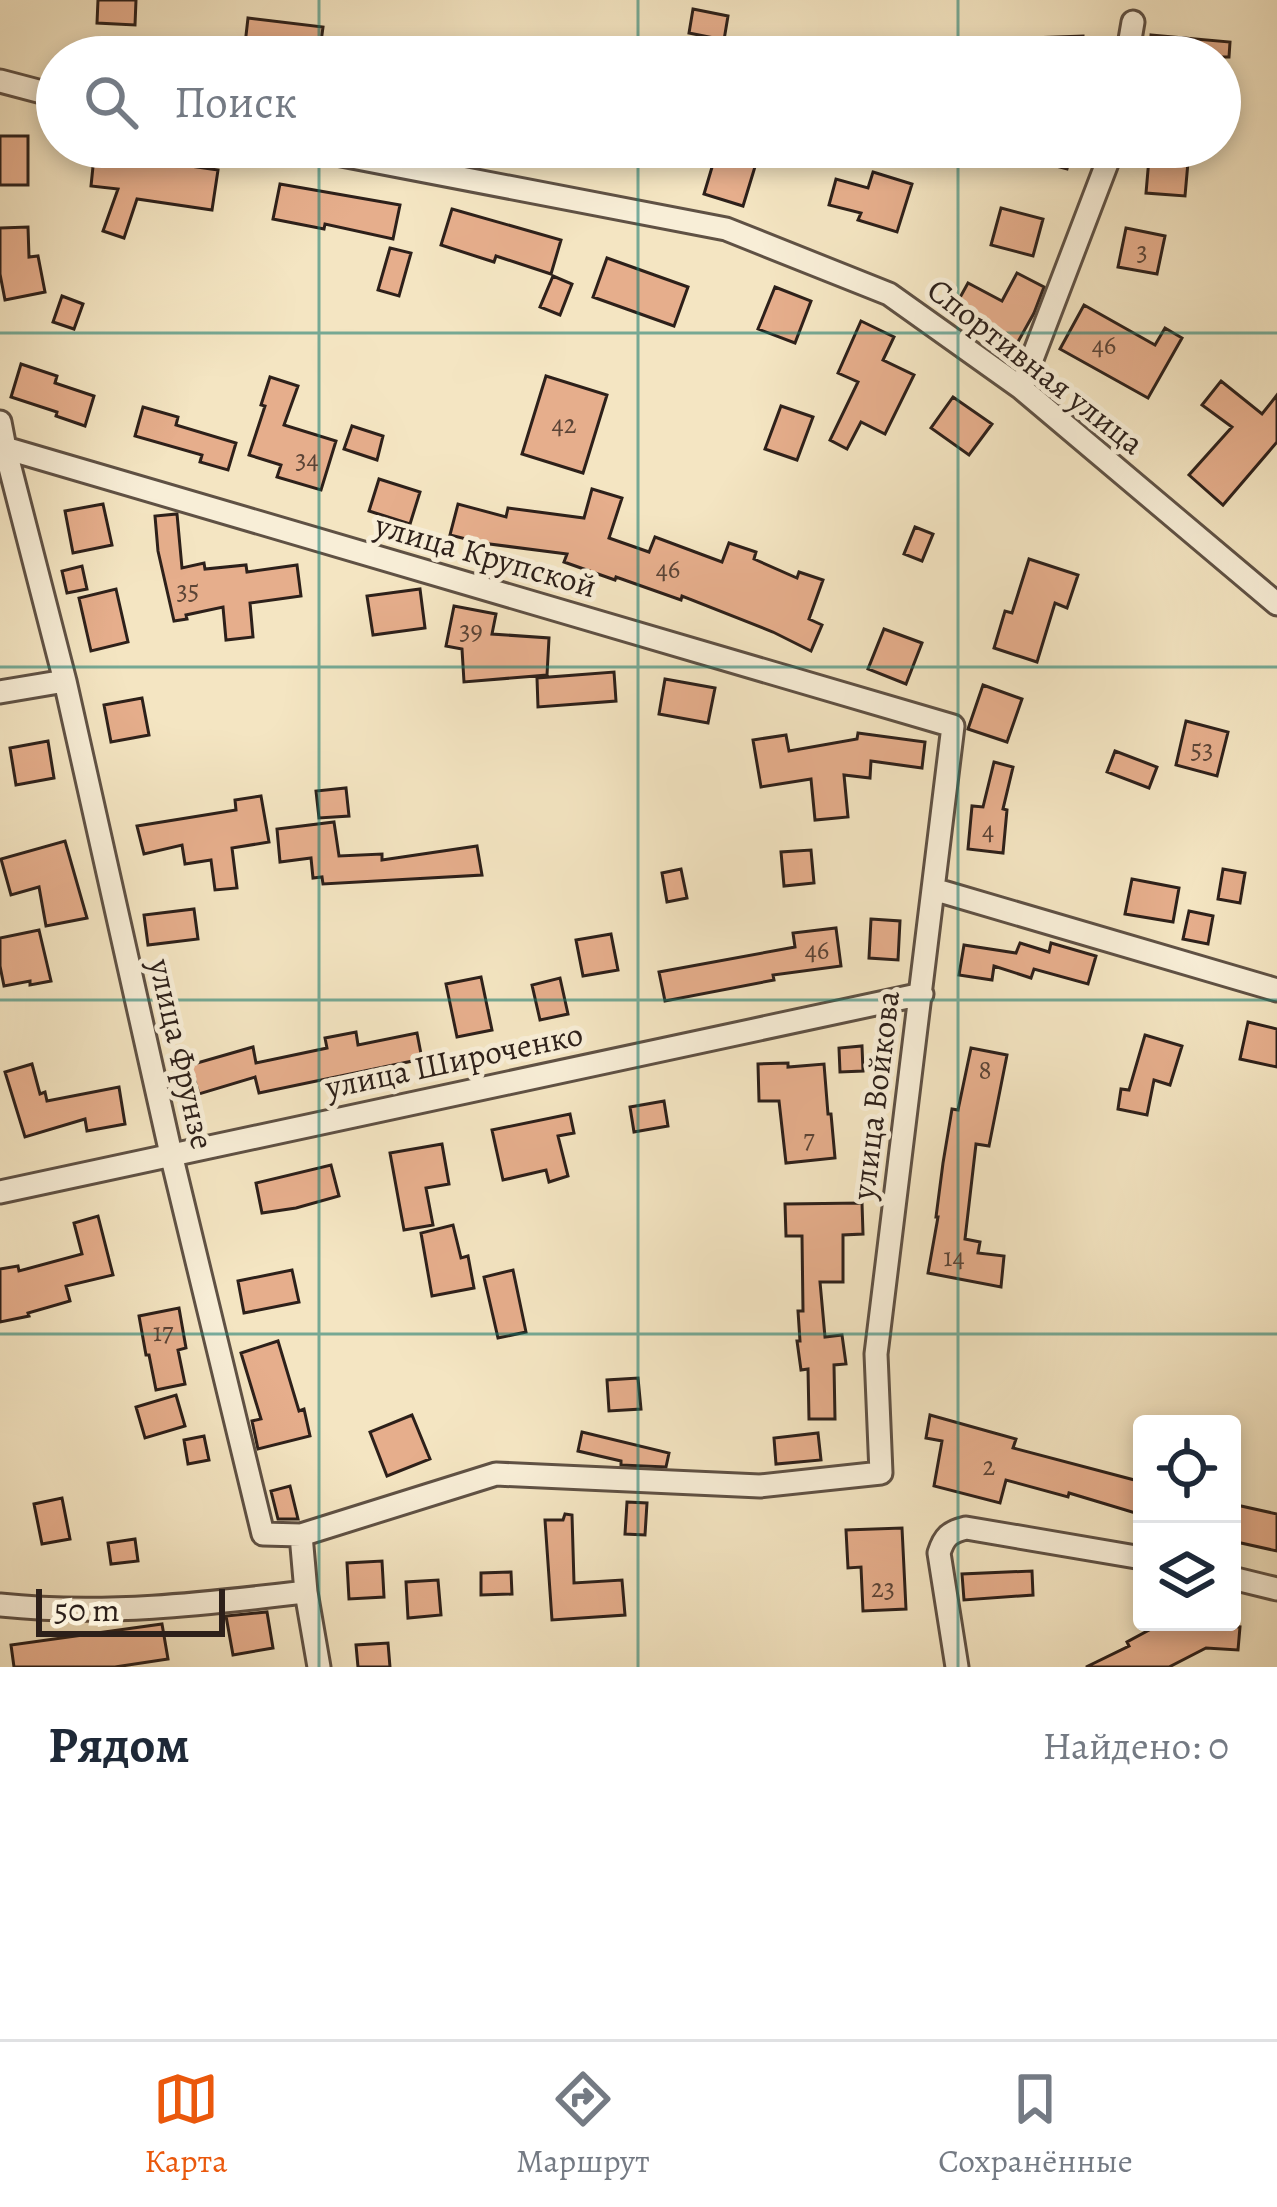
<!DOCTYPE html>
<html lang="ru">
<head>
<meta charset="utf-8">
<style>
	:root { --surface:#fff; --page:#f6f6f7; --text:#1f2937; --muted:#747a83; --line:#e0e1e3; --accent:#ea580c }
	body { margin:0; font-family:Alegreya,serif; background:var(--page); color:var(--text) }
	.controls { position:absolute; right:36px; bottom:36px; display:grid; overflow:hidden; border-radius:12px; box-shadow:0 6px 18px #0003 }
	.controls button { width:108px; height:108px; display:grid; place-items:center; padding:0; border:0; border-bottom:3px solid var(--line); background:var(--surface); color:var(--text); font:60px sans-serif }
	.scale { position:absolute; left:36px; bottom:30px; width:189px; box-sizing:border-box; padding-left:12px; border:6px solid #2d201a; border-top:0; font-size:33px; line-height:42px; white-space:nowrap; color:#2d201a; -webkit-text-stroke:9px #f8eed7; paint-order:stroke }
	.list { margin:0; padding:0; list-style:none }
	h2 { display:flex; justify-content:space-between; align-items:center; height:156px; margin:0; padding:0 48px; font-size:51px }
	h2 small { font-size:39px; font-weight:400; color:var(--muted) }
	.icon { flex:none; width:66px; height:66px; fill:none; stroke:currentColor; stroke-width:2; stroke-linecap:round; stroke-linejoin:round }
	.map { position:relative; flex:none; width:1277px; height:1667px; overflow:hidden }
	.search { position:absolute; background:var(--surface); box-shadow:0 6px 18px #0003; left:36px; right:36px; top:36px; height:132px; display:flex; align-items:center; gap:30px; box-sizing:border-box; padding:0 42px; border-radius:66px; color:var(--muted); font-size:45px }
	.sheet { height:372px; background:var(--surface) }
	nav { display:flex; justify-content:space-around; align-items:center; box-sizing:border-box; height:168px; border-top:3px solid var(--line); background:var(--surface); font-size:33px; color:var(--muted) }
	nav a { display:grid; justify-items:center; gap:6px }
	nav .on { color:var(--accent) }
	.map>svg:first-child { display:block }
	.building { fill:#e6ae8c; stroke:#2d201a; stroke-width:3 }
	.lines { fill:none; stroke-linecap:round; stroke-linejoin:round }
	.street-casing { stroke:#5f5144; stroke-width:27 }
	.street { stroke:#f8eed7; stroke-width:21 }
	.grid { fill:none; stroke:#0f766e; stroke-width:3; stroke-opacity:0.55 }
	.labels { text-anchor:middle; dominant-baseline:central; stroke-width:10; stroke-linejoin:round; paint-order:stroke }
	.number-label { font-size:27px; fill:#5b4436 }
	.street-label { font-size:33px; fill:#2d201a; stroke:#f8eed7 }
</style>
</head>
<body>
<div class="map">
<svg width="1277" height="1667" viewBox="0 0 1277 1667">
	<rect width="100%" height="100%" fill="#f4e5c2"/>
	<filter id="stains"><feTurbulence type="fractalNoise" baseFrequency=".00167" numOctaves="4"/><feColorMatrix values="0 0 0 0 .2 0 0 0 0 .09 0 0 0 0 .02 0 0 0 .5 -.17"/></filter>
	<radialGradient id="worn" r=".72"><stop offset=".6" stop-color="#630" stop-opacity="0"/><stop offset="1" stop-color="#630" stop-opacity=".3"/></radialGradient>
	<!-- building -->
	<path class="building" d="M 98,0 L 136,0 L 135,25 L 97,23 Z
		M 693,9 L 728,16 L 724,40 L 689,33 Z
		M 248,18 L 323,27 L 319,57 L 277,57 L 244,53 Z
		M 1151,35 L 1230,42 L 1229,57 L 1149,57 Z
		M 1083,36 L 1083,57 L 1032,57 L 1031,38 Z
		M 0,136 L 28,136 L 28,185 L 0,185 Z
		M 95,147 L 127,147 L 127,157 L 218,170 L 212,210 L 137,199 L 124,238 L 103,231 L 118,189 L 91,186 Z
		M 718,147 L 761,147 L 743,206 L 704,194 Z
		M 1012,147 L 1073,147 L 1067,169 L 1011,154 Z
		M 1150,147 L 1189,151 L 1185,196 L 1146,193 Z
		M 873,172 L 912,184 L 897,232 L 858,220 L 861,213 L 829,205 L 836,179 L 868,188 Z
		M 280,184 L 400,205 L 393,239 L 325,224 L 324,229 L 273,219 Z
		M 1001,208 L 1043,219 L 1033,256 L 991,245 Z
		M 452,209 L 561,240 L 551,274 L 496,256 L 494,262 L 441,245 Z
		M 28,227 L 29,257 L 38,256 L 45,292 L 5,300 L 0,274 L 0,228 Z
		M 1126,228 L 1165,236 L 1157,274 L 1118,267 Z
		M 390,248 L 411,253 L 399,296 L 378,290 Z
		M 607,258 L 688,287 L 674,326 L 593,297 Z
		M 1017,273 L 1044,287 L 1034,313 L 1015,347 L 952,312 L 968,283 L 1002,301 Z
		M 553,276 L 572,284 L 560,315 L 540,307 Z
		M 775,287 L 811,301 L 795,343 L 758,329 Z
		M 62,296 L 83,304 L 74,329 L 53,322 Z
		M 1084,305 L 1155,345 L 1165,328 L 1182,338 L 1148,398 L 1060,349 Z
		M 861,321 L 894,337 L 883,360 L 914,375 L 885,434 L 861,422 L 847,449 L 830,440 L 858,382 L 838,373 Z
		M 21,364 L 57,376 L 55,383 L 94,396 L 85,426 L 56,416 L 57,412 L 11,397 Z
		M 546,376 L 607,395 L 583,473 L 522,454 Z
		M 270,377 L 298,386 L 284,425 L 336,441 L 321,490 L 277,477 L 281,465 L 249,455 L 265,406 L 261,405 Z
		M 1221,381 L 1262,414 L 1277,395 L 1277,442 L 1223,505 L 1189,475 L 1232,427 L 1202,405 Z
		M 953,397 L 992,424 L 969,455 L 931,428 Z
		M 781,406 L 813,417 L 797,460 L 765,449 Z
		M 143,407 L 178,417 L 176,425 L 236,443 L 228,470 L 200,462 L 202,455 L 135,436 Z
		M 352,426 L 383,436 L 377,460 L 344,449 Z
		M 379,479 L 420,492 L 410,524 L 369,511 Z
		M 592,489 L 622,498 L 609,538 L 649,552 L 655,537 L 722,562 L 729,543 L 756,552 L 754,559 L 797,578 L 799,572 L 823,580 L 809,619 L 822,625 L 811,651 L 773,632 L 682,596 L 681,600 L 616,577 L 615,580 L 564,562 L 567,554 L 482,543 L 450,535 L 458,504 L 506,517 L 508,508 L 584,518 Z
		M 103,504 L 112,545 L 73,553 L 65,511 Z
		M 177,514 L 182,568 L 204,563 L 205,569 L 246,565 L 247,572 L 297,565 L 301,596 L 250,603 L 253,637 L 226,640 L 223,607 L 186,615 L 187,619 L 174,621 L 158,551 L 155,516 Z
		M 915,527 L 933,534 L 922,561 L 904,554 Z
		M 1029,559 L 1078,575 L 1067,608 L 1055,603 L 1037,662 L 994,648 L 1005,611 L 1012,613 Z
		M 82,566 L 87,589 L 67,593 L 62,571 Z
		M 116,589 L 128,642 L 91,651 L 79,598 Z
		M 420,589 L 425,628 L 373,635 L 367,596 Z
		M 454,606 L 496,614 L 492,634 L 549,638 L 547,675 L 464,682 L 462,649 L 446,646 Z
		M 884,629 L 922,643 L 906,684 L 868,669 Z
		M 614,672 L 616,701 L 538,707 L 537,678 Z
		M 665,679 L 715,688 L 708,723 L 659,714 Z
		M 983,685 L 1022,699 L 1007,742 L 968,729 Z
		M 142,698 L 149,735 L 111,742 L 104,705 Z
		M 1186,721 L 1228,732 L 1217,776 L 1176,765 Z
		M 858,733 L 925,742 L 922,768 L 871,761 L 870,778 L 844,775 L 848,817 L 815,820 L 811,779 L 761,787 L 753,740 L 786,735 L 789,751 L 857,739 Z
		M 48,741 L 54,778 L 16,785 L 10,748 Z
		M 1115,751 L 1157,767 L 1149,788 L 1107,772 Z
		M 994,762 L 1013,767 L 1003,809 L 1007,810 L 1003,853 L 968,849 L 972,806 L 983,807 Z
		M 346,788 L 349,816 L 319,818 L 316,791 Z
		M 261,796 L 269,842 L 232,848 L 237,888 L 215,890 L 211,860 L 185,864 L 182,845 L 144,854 L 137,826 L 236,810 L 235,800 Z
		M 334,822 L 339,856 L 382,854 L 382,860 L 477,846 L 482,875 L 323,884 L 322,877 L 313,878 L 311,858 L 280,862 L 277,829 Z
		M 65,841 L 87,918 L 46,926 L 39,887 L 11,895 L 1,859 Z
		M 811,850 L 814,883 L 784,886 L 781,852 Z
		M 681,869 L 687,898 L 667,902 L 662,873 Z
		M 1223,869 L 1245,873 L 1240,903 L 1218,899 Z
		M 1132,879 L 1179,888 L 1173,922 L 1125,914 Z
		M 194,909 L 198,939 L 148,945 L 144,915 Z
		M 1189,911 L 1213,916 L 1208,944 L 1183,939 Z
		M 871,919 L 900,921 L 898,960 L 869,958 Z
		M 836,928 L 841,966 L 773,975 L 774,980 L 665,1001 L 659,972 L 795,947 L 793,933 Z
		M 39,930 L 51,981 L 30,985 L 30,981 L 4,986 L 0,966 L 0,938 Z
		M 611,934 L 618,970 L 583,976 L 576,940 Z
		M 1020,943 L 1049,952 L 1051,943 L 1096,956 L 1088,984 L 1034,969 L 1031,978 L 994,966 L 992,980 L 959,975 L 964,945 L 1016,953 Z
		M 481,977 L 492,1030 L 457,1037 L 446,984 Z
		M 560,978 L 568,1014 L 540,1020 L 532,985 Z
		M 1248,1022 L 1277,1029 L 1277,1067 L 1240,1059 Z
		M 356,1032 L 358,1045 L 417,1033 L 422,1059 L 259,1093 L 255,1077 L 199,1094 L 190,1065 L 253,1047 L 256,1063 L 327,1048 L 325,1038 Z
		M 1145,1035 L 1182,1046 L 1170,1085 L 1154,1080 L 1147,1115 L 1118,1109 L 1121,1089 L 1129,1090 Z
		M 862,1046 L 863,1071 L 840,1072 L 839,1048 Z
		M 971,1048 L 1007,1055 L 989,1146 L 976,1144 L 965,1239 L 980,1242 L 978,1253 L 1004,1256 L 1001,1287 L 928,1273 L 938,1217 L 936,1217 L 943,1163 L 952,1109 L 958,1110 Z
		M 788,1063 L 788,1067 L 824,1064 L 828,1114 L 831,1114 L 835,1158 L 786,1163 L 779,1101 L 759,1101 L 758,1064 Z
		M 32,1064 L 40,1094 L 45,1092 L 47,1101 L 119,1087 L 125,1124 L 87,1131 L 85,1119 L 25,1137 L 5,1072 Z
		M 664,1101 L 668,1126 L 634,1132 L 630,1107 Z
		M 570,1114 L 574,1133 L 558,1136 L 568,1176 L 549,1182 L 546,1170 L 503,1180 L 492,1130 Z
		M 442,1144 L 449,1184 L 426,1188 L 433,1225 L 404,1230 L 390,1153 Z
		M 331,1165 L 339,1196 L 296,1208 L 262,1213 L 256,1183 Z
		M 862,1203 L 863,1234 L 843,1235 L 843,1282 L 820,1282 L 825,1337 L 842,1335 L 846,1364 L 834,1365 L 835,1419 L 809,1419 L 808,1369 L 801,1370 L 797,1341 L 800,1341 L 798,1311 L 803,1311 L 802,1236 L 786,1236 L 785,1204 Z
		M 98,1216 L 113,1275 L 66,1286 L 70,1301 L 28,1313 L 29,1316 L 0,1322 L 0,1269 L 18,1266 L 19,1271 L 82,1254 L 74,1223 Z
		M 453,1225 L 461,1258 L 468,1256 L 474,1288 L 432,1296 L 421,1233 Z
		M 292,1270 L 299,1302 L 244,1313 L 238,1281 Z
		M 513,1270 L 526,1332 L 498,1338 L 484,1277 Z
		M 179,1308 L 186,1348 L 178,1350 L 185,1384 L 156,1390 L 149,1355 L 146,1355 L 139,1316 Z
		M 278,1341 L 299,1411 L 304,1409 L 310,1436 L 258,1449 L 252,1421 L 261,1419 L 241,1353 Z
		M 638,1378 L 641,1409 L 609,1411 L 607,1380 Z
		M 176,1395 L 185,1426 L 145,1438 L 136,1407 Z
		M 412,1415 L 430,1459 L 387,1476 L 370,1432 Z
		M 930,1415 L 1016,1439 L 1013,1448 L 1142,1482 L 1142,1515 L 1069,1493 L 1068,1497 L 1006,1480 L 1000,1503 L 934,1486 L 942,1441 L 926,1438 Z
		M 582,1432 L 669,1453 L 666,1467 L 621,1465 L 621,1461 L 578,1451 Z
		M 818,1433 L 821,1460 L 776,1464 L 774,1438 Z
		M 204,1436 L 209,1460 L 188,1464 L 184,1440 Z
		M 290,1486 L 298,1519 L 278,1519 L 271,1491 Z
		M 62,1498 L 70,1539 L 42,1544 L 34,1504 Z
		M 627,1502 L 647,1503 L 645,1535 L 625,1534 Z
		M 1232,1504 L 1277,1514 L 1277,1551 L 1232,1541 Z
		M 565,1514 L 572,1515 L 574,1583 L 622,1580 L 625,1615 L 552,1620 L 545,1520 L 563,1520 Z
		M 902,1528 L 906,1609 L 863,1611 L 861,1567 L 848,1568 L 846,1530 Z
		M 135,1539 L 138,1561 L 111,1564 L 108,1543 Z
		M 382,1561 L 384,1597 L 349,1599 L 347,1563 Z
		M 1032,1571 L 1033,1595 L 964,1600 L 962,1574 Z
		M 511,1572 L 512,1594 L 481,1595 L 481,1573 Z
		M 438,1580 L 441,1615 L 408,1618 L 406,1582 Z
		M 267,1612 L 273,1648 L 233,1655 L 226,1616 Z
		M 1164,1622 L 1240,1627 L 1238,1650 L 1206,1648 L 1169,1667 L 1086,1667 L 1129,1646 L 1127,1642 Z
		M 162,1624 L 168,1659 L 115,1667 L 14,1667 L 11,1645 Z
		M 388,1643 L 390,1667 L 358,1667 L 356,1645 Z"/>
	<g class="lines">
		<!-- street casing -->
		<g class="street-casing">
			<path id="street" d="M 1127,57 L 1133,22
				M 0,81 L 57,96
				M 300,147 L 726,229 L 889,294 L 1021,388 L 1277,604
				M 1021,388 L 1109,158 L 1111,147
				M 0,422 L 5,448 L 65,681 L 171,1154 L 263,1534 L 301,1535 L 496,1474 L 760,1486 L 881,1473 L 876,1354 L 953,726 L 5,448 L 0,446
				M 0,692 L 65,681
				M 933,889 L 1277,990
				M 0,1192 L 922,994
				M 301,1535 L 306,1592 L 319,1667
				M 1232,1578 L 1277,1589
				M 0,1605 C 103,1616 204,1604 306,1592
				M 957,1667 L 939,1553 C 944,1537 949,1532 966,1528 L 1142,1558"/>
		</g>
		<!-- street -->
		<use href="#street" class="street"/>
	</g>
	<!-- grid -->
	<path class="grid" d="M 319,0 L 319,57M 638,0 L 638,57M 958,0 L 958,57M 319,147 L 319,1667M 638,147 L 638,1667M 958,147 L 958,1667M 0,333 L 1277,333M 0,667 L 1277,667M 0,1000 L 1277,1000M 0,1334 L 1277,1334"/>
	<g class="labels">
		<!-- number labels -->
		<g class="number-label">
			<text x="1142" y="251">3</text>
			<text x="1104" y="345">46</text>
			<text x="564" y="424">42</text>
			<text x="307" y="459">34</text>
			<text x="668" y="569">46</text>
			<text x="188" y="590">35</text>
			<text x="471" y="630">39</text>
			<text x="1202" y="749">53</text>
			<text x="988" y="830">4</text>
			<text x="817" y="950">46</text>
			<text x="985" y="1070">8</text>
			<text x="809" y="1139">7</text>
			<text x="954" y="1257">14</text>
			<text x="163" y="1332">17</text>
			<text x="989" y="1466">2</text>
			<text x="883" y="1588">23</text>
		</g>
		<!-- street labels -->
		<g class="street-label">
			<text transform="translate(1036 366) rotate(38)">Спортивная улица</text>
			<text transform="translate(486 555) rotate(16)">улица Крупской</text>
			<text transform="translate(182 1054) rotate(77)">улица Фрунзе</text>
			<text transform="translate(454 1060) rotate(-12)">улица Широченко</text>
			<text transform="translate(875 1095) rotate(-83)">улица Войкова</text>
		</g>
	</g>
	<rect width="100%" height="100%" filter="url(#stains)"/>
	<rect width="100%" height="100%" fill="url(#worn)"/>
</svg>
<div class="controls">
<button><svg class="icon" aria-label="locate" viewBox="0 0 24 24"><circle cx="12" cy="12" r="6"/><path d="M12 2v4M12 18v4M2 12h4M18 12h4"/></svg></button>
<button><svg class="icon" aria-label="layers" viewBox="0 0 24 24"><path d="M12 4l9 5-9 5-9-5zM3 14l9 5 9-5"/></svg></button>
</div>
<div class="scale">50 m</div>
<div class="search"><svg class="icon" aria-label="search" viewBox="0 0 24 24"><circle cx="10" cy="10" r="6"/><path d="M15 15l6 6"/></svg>Поиск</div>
</div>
<section class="sheet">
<h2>Рядом<small>Найдено: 0</small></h2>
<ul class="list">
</ul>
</section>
<nav>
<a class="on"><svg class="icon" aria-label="map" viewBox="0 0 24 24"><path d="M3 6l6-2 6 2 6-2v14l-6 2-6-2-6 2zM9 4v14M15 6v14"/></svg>Карта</a>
<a><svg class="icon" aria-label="directions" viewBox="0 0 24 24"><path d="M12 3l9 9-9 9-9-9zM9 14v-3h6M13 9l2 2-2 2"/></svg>Маршрут</a>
<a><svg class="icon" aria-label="saved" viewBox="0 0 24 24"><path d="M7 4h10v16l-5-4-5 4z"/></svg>Сохранённые</a>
</nav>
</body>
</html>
